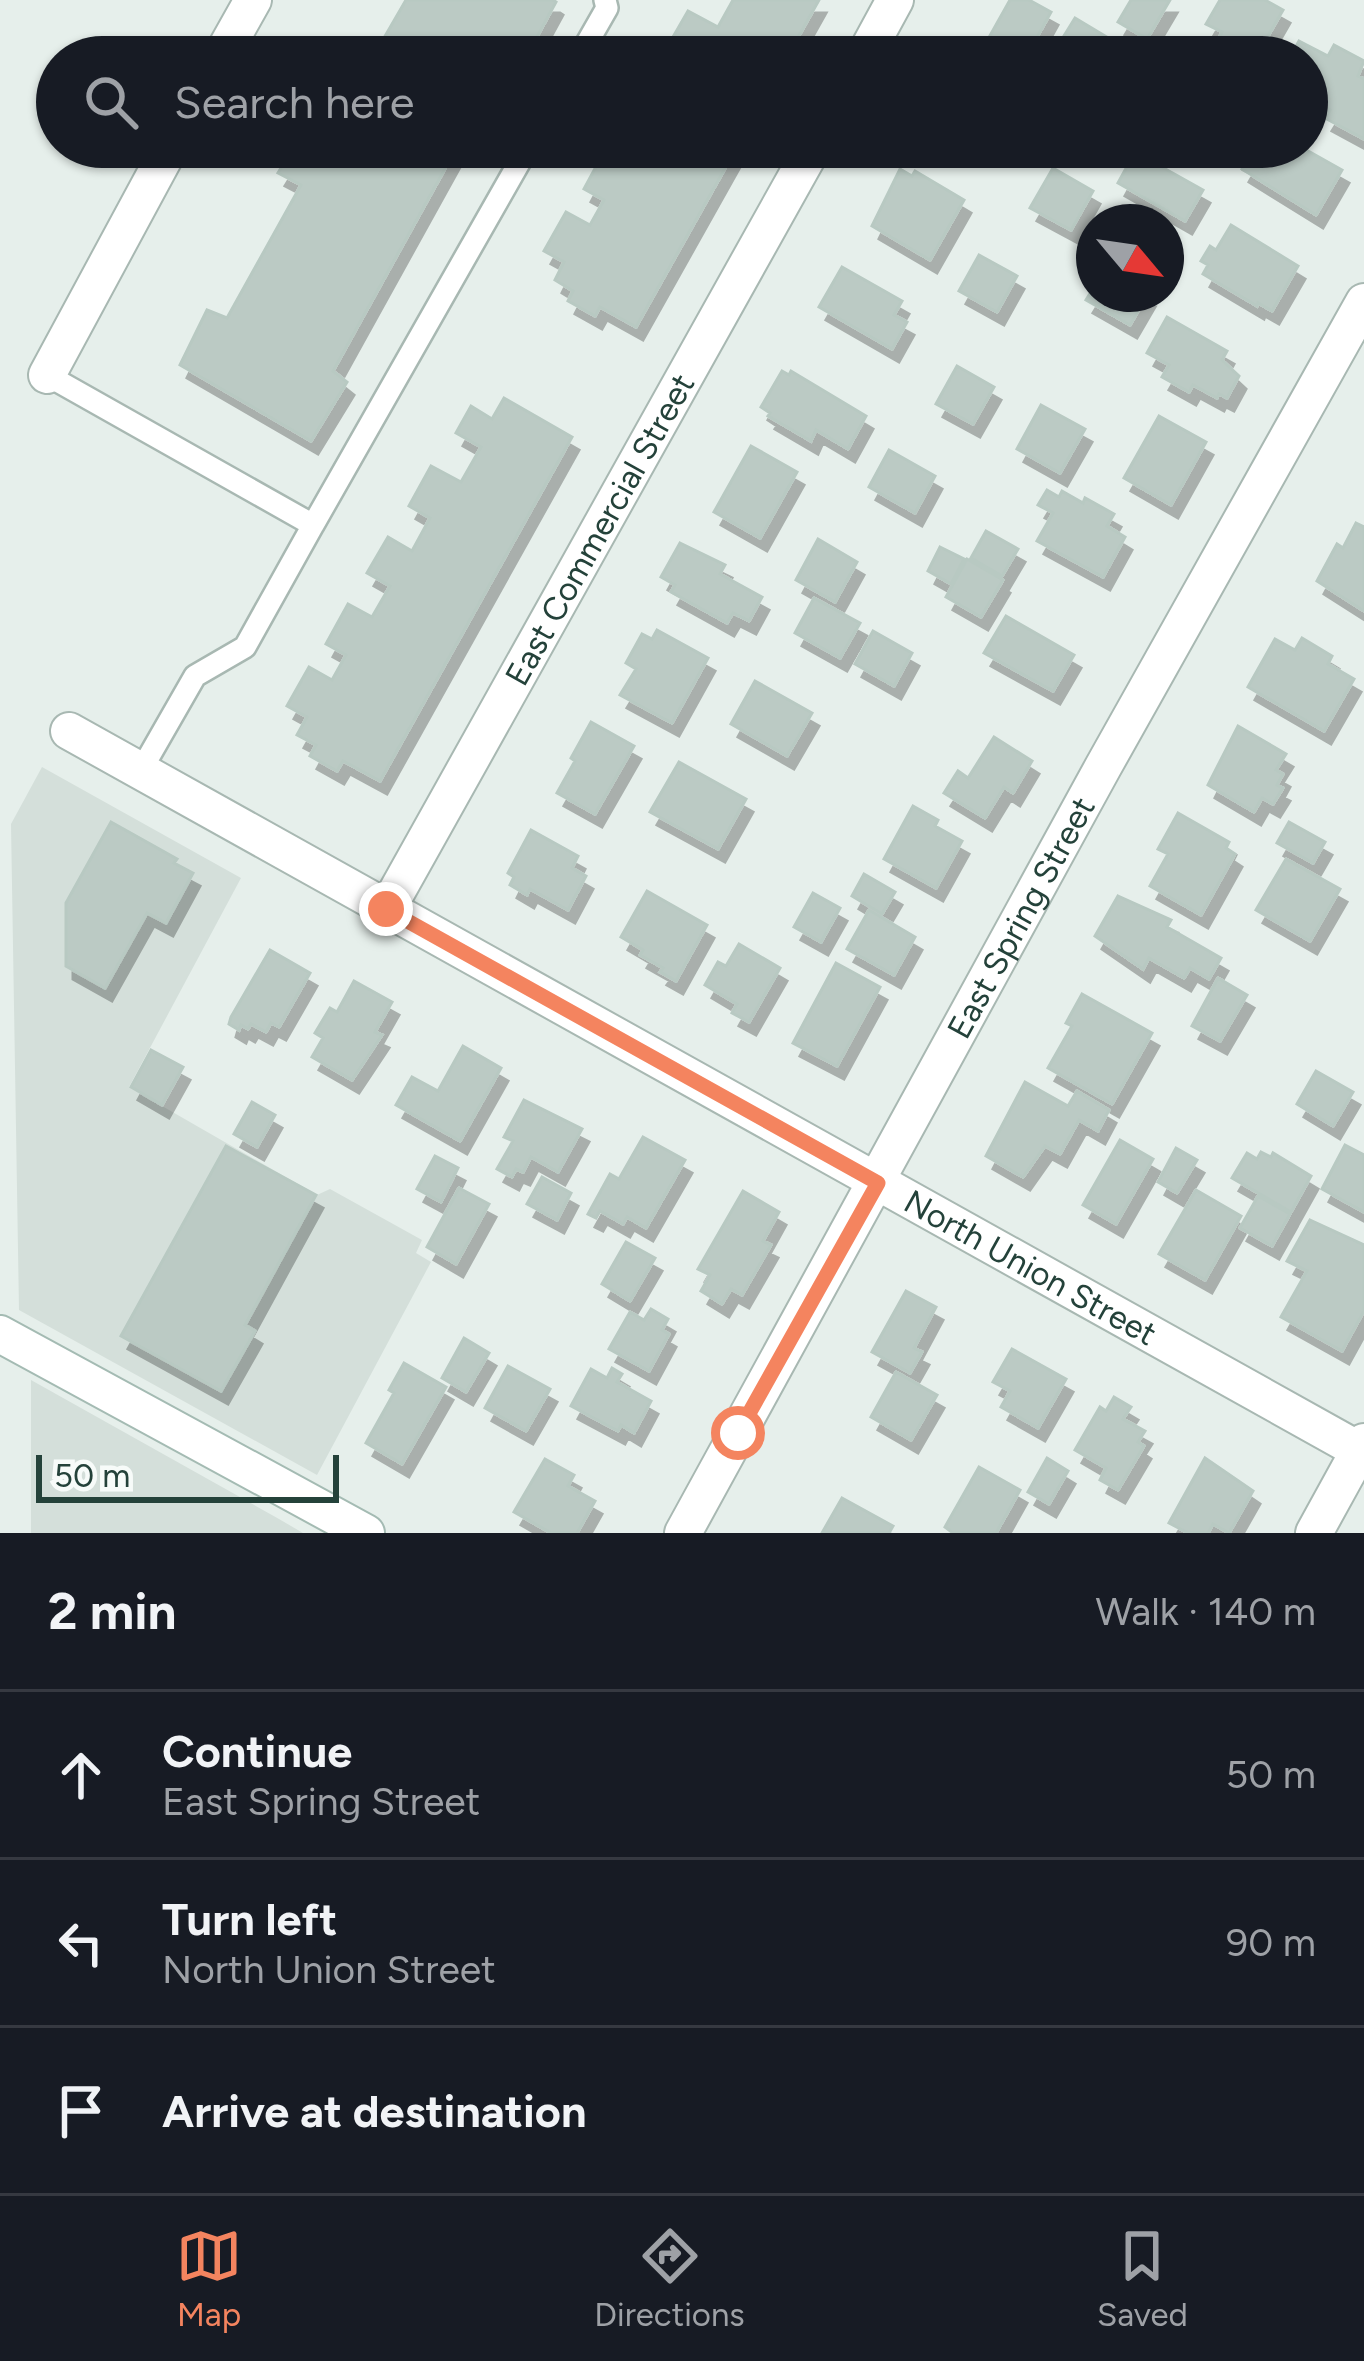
<!DOCTYPE html>
<html lang="en">
<head>
<meta charset="utf-8">
<style>
	:root { --surface:#171b24; --page:#242831; --text:#f1f3f6; --muted:#9ea1a6; --line:#363941; --accent:#f4845f }
	body { margin:0; font-family:Figtree,sans-serif; background:var(--page); color:var(--text) }
	.compass { position:absolute; left:1076px; top:204px; width:108px; height:108px; border-radius:50%; background:var(--surface); box-shadow:0 3px 9px #0004; rotate:119deg }
	.scale { position:absolute; left:36px; bottom:30px; width:303px; box-sizing:border-box; padding-left:12px; border:6px solid #24423a; border-top:0; font-size:33px; line-height:42px; white-space:nowrap; color:#24423a; -webkit-text-stroke:9px #f7fbf9; paint-order:stroke }
	.stop { position:absolute; width:36px; height:36px; margin:-27px; border:9px solid #f4845f; border-radius:50%; background:#fff }
	.stop.end { background:#f4845f; border-color:#fff; box-shadow:0 3px 12px #0008 }
	.list { margin:0; padding:0; list-style:none }
	h2 { display:flex; justify-content:space-between; align-items:center; height:156px; margin:0; padding:0 48px; font-size:51px }
	h2 small { font-size:39px; font-weight:400; color:var(--muted) }
	.list li { display:grid; grid-template-columns:78px 1fr auto; gap:36px; align-items:center; box-sizing:border-box; height:168px; padding:0 48px; border-top:3px solid var(--line) }
	.list b { display:block; font-size:45px; white-space:nowrap }
	.list p { margin:0; font-size:39px; white-space:nowrap; color:var(--muted) }
	.list em { font-size:39px; font-style:normal; color:var(--muted) }
	.icon { flex:none; width:66px; height:66px; fill:none; stroke:currentColor; stroke-width:2; stroke-linecap:round; stroke-linejoin:round }
	.map { position:relative; flex:none; width:1364px; height:1533px; overflow:hidden }
	.search { position:absolute; background:var(--surface); box-shadow:0 3px 9px #0004; left:36px; right:36px; top:36px; height:132px; display:flex; align-items:center; gap:30px; box-sizing:border-box; padding:0 42px; border-radius:66px; color:var(--muted); font-size:45px }
	.sheet { height:660px; background:var(--surface) }
	nav { display:flex; justify-content:space-around; align-items:center; box-sizing:border-box; height:168px; border-top:3px solid var(--line); background:var(--surface); font-size:33px; color:var(--muted) }
	nav a { display:grid; justify-items:center; gap:6px }
	nav .on { color:var(--accent) }
	.map>svg:first-child { display:block }
	.built { fill:#d4dfda }
	.building { fill:#bbcac4; stroke:#b8c9c2; stroke-width:3; filter:url(#shadow) }
	.lines { fill:none; stroke-linecap:round; stroke-linejoin:round }
	.service-casing { stroke:#a8b8b2; stroke-width:26 }
	.minor-casing { stroke:#a8b8b2; stroke-width:40 }
	.secondary-casing { stroke:#a4bbb3; stroke-width:40 }
	.service { stroke:#fff; stroke-width:21 }
	.minor { stroke:#fff; stroke-width:36 }
	.secondary { stroke:#fff; stroke-width:36 }
	.route { stroke:#f4845f; stroke-width:15 }
	.labels { text-anchor:middle; dominant-baseline:central; stroke-width:12; stroke-linejoin:round; paint-order:stroke }
	.street-label { font-size:33px; fill:#24423a; stroke:#f7fbf9 }
</style>
</head>
<body>
<div class="map">
<svg width="1364" height="1533" viewBox="0 0 1364 1533">
	<defs>
		<filter id="shadow"><feDropShadow dx="7" dy="13" stdDeviation="0" flood-color="#0004"/></filter>
	</defs>
	<rect width="100%" height="100%" fill="#e6efeb"/>
	<!-- built -->
	<path class="built" d="M 42,767 L 241,878 L 129,1087 L 317,1195 L 330,1189 L 422,1240 L 416,1253 L 431,1262 L 317,1475 L 19,1310 L 11,824 Z
		M 31,1380 L 279,1519 L 303,1533 L 31,1533 Z"/>
	<!-- building -->
	<path class="building" d="M 406,0 L 553,0 L 556,2 L 526,57 L 513,49 L 509,57 L 373,57 Z
		M 733,0 L 819,0 L 787,57 L 676,57 L 665,51 L 688,11 L 718,27 Z
		M 1010,0 L 1029,0 L 1051,12 L 1026,57 L 995,57 L 982,50 Z
		M 1131,0 L 1170,0 L 1147,39 L 1118,22 Z
		M 1220,0 L 1265,0 L 1283,10 L 1260,50 L 1246,43 L 1242,50 L 1219,38 L 1222,32 L 1206,24 Z
		M 1075,18 L 1115,42 L 1106,57 L 1051,57 Z
		M 1299,41 L 1328,56 L 1334,45 L 1364,61 L 1358,76 L 1364,79 L 1364,139 L 1325,118 L 1330,110 L 1307,98 L 1307,57 L 1290,57 Z
		M 294,147 L 457,147 L 333,371 L 347,382 L 311,441 L 180,365 L 207,310 L 227,318 L 301,185 L 278,173 Z
		M 638,147 L 737,147 L 636,327 L 600,307 L 595,316 L 568,301 L 573,291 L 555,280 L 564,262 L 544,251 L 566,212 L 590,225 L 604,200 L 584,189 L 605,150 L 630,163 Z
		M 1242,147 L 1282,147 L 1293,153 L 1301,147 L 1342,170 L 1316,215 L 1242,169 L 1246,162 L 1236,157 Z
		M 1135,152 L 1203,190 L 1185,221 L 1118,183 Z
		M 1053,168 L 1093,191 L 1071,230 L 1030,208 Z
		M 900,169 L 912,176 L 915,171 L 964,200 L 930,260 L 872,226 Z
		M 1231,225 L 1298,266 L 1272,311 L 1258,303 L 1257,306 L 1203,274 L 1208,265 L 1201,261 L 1210,246 L 1216,250 Z
		M 979,255 L 1017,276 L 997,312 L 959,291 Z
		M 842,267 L 902,301 L 894,315 L 907,322 L 892,349 L 819,307 Z
		M 1094,287 L 1094,294 L 1148,294 L 1130,325 L 1086,300 Z
		M 1167,317 L 1227,351 L 1222,360 L 1239,376 L 1227,398 L 1219,394 L 1217,398 L 1193,385 L 1189,392 L 1162,377 L 1169,365 L 1147,353 Z
		M 957,366 L 994,387 L 973,424 L 936,404 Z
		M 782,371 L 789,375 L 791,371 L 866,416 L 848,449 L 816,430 L 811,441 L 768,416 L 770,413 L 761,407 Z
		M 504,398 L 572,437 L 380,781 L 343,761 L 337,771 L 310,756 L 316,745 L 297,735 L 307,717 L 287,706 L 309,667 L 332,680 L 346,655 L 326,644 L 348,604 L 372,617 L 390,586 L 367,573 L 388,537 L 412,551 L 430,518 L 409,506 L 431,466 L 461,482 L 481,447 L 456,433 L 471,406 L 492,419 Z
		M 1041,405 L 1085,429 L 1060,473 L 1017,449 Z
		M 1159,416 L 1206,442 L 1171,505 L 1124,478 Z
		M 751,446 L 797,472 L 760,538 L 714,512 Z
		M 889,450 L 935,476 L 915,513 L 869,487 Z
		M 1047,490 L 1059,497 L 1062,491 L 1083,503 L 1085,498 L 1114,514 L 1107,526 L 1125,537 L 1103,577 L 1037,541 L 1053,513 L 1038,505 Z
		M 1356,523 L 1364,527 L 1364,611 L 1317,581 L 1337,544 L 1343,548 Z
		M 986,531 L 1018,549 L 1002,576 L 971,558 Z
		M 818,539 L 857,562 L 835,602 L 796,580 Z
		M 680,543 L 725,565 L 720,574 L 762,597 L 749,621 L 733,613 L 727,623 L 671,592 L 675,585 L 661,577 Z
		M 940,547 L 964,559 L 951,584 L 928,571 Z
		M 967,559 L 1003,580 L 981,617 L 946,597 Z
		M 814,598 L 860,623 L 840,658 L 795,633 Z
		M 1006,616 L 1074,655 L 1053,691 L 984,653 Z
		M 657,630 L 708,658 L 672,723 L 620,695 L 636,669 L 626,663 L 642,634 L 652,639 Z
		M 873,631 L 912,653 L 894,686 L 855,664 Z
		M 1302,638 L 1332,656 L 1328,664 L 1354,679 L 1324,731 L 1248,687 L 1275,639 L 1295,650 Z
		M 755,681 L 812,713 L 787,756 L 731,724 Z
		M 591,722 L 634,746 L 595,814 L 557,793 L 575,761 L 571,758 Z
		M 1238,726 L 1286,754 L 1276,770 L 1283,774 L 1277,785 L 1283,788 L 1273,804 L 1262,798 L 1254,812 L 1208,785 Z
		M 994,737 L 1032,761 L 1013,793 L 1004,787 L 985,818 L 944,793 L 958,771 L 968,778 Z
		M 679,762 L 746,799 L 718,849 L 650,812 Z
		M 913,806 L 938,820 L 935,826 L 962,841 L 936,888 L 884,859 Z
		M 1178,813 L 1229,842 L 1226,848 L 1235,854 L 1201,915 L 1150,886 L 1168,854 L 1158,849 Z
		M 111,822 L 177,859 L 174,863 L 193,873 L 166,923 L 147,913 L 105,988 L 66,966 L 66,903 Z
		M 1289,822 L 1325,842 L 1313,863 L 1277,843 Z
		M 531,830 L 578,856 L 572,868 L 586,876 L 568,910 L 530,889 L 527,895 L 510,885 L 514,877 L 508,873 Z
		M 1286,859 L 1340,889 L 1310,941 L 1256,910 Z
		M 864,874 L 895,892 L 882,914 L 852,896 Z
		M 647,891 L 707,925 L 676,981 L 660,972 L 663,968 L 640,955 L 643,950 L 621,937 Z
		M 813,893 L 840,908 L 821,942 L 794,927 Z
		M 1118,896 L 1171,920 L 1167,927 L 1221,958 L 1209,979 L 1190,968 L 1184,978 L 1149,958 L 1143,969 L 1095,936 Z
		M 869,910 L 915,937 L 894,975 L 847,949 Z
		M 739,944 L 780,968 L 749,1022 L 732,1013 L 737,1004 L 705,985 L 718,962 L 726,966 Z
		M 270,950 L 310,973 L 279,1027 L 271,1023 L 266,1032 L 251,1024 L 248,1029 L 241,1025 L 239,1030 L 229,1024 L 231,1017 Z
		M 836,963 L 880,987 L 837,1066 L 793,1043 Z
		M 1218,978 L 1247,995 L 1220,1041 L 1192,1026 Z
		M 354,981 L 392,1002 L 375,1032 L 382,1035 L 352,1080 L 312,1057 L 323,1038 L 315,1033 L 330,1008 L 337,1012 Z
		M 1082,994 L 1152,1033 L 1112,1104 L 1048,1068 L 1072,1026 L 1066,1023 Z
		M 463,1046 L 501,1068 L 460,1141 L 396,1105 L 412,1077 L 438,1091 Z
		M 151,1050 L 183,1067 L 162,1105 L 131,1087 Z
		M 1316,1071 L 1353,1092 L 1333,1126 L 1297,1104 Z
		M 1025,1082 L 1068,1106 L 1077,1091 L 1109,1110 L 1098,1131 L 1079,1120 L 1060,1154 L 1045,1146 L 1023,1177 L 986,1156 Z
		M 524,1100 L 582,1129 L 558,1172 L 531,1157 L 523,1172 L 516,1169 L 512,1177 L 497,1169 L 513,1141 L 504,1137 Z
		M 252,1102 L 275,1115 L 257,1147 L 234,1134 Z
		M 643,1137 L 685,1160 L 646,1228 L 627,1217 L 623,1224 L 600,1211 L 596,1218 L 588,1214 L 610,1174 L 619,1179 Z
		M 1120,1140 L 1153,1159 L 1116,1224 L 1083,1205 Z
		M 1345,1145 L 1364,1155 L 1364,1212 L 1322,1189 Z
		M 226,1146 L 316,1195 L 245,1325 L 255,1331 L 221,1391 L 121,1336 Z
		M 1176,1148 L 1197,1160 L 1177,1193 L 1158,1182 Z
		M 1261,1152 L 1271,1157 L 1273,1153 L 1311,1176 L 1291,1212 L 1232,1178 L 1247,1153 L 1257,1159 Z
		M 435,1156 L 458,1168 L 441,1202 L 417,1189 Z
		M 542,1177 L 571,1193 L 557,1220 L 527,1204 Z
		M 459,1188 L 489,1204 L 456,1264 L 427,1247 Z
		M 1196,1190 L 1241,1216 L 1205,1280 L 1159,1254 Z
		M 743,1191 L 779,1212 L 763,1241 L 771,1245 L 742,1295 L 731,1289 L 722,1304 L 701,1291 L 710,1275 L 698,1269 Z
		M 1258,1196 L 1290,1214 L 1272,1246 L 1240,1228 Z
		M 1310,1220 L 1364,1245 L 1364,1311 L 1342,1351 L 1281,1317 L 1307,1271 L 1287,1261 Z
		M 626,1242 L 655,1258 L 630,1301 L 602,1284 Z
		M 906,1291 L 936,1307 L 914,1348 L 922,1352 L 910,1373 L 872,1352 Z
		M 651,1309 L 668,1319 L 662,1330 L 669,1334 L 649,1371 L 609,1349 L 630,1312 L 644,1320 Z
		M 464,1338 L 489,1353 L 466,1392 L 442,1378 Z
		M 1012,1349 L 1066,1379 L 1038,1428 L 1001,1407 L 1010,1391 L 993,1382 Z
		M 404,1363 L 446,1387 L 402,1464 L 366,1443 L 394,1393 L 389,1390 Z
		M 508,1366 L 550,1389 L 526,1431 L 485,1408 Z
		M 612,1368 L 622,1374 L 617,1382 L 651,1401 L 634,1433 L 621,1425 L 618,1431 L 571,1406 L 591,1369 L 607,1378 Z
		M 896,1372 L 937,1395 L 911,1440 L 871,1417 Z
		M 1114,1397 L 1131,1407 L 1123,1419 L 1145,1431 L 1138,1442 L 1144,1446 L 1118,1490 L 1100,1480 L 1106,1468 L 1075,1450 L 1100,1407 L 1106,1411 Z
		M 1047,1458 L 1068,1471 L 1049,1504 L 1028,1492 Z
		M 1205,1458 L 1253,1491 L 1229,1533 L 1213,1524 L 1208,1533 L 1188,1533 L 1169,1523 Z
		M 545,1459 L 574,1475 L 568,1486 L 595,1501 L 577,1533 L 551,1533 L 514,1512 Z
		M 979,1467 L 1020,1490 L 996,1533 L 953,1533 L 945,1527 Z
		M 842,1498 L 893,1526 L 889,1533 L 822,1533 Z"/>
	<g class="lines">
		<!-- service casing -->
		<g class="service-casing">
			<path id="service" d="M 579,57 L 607,8 L 605,0
				M 47,375 L 313,525 L 245,647 L 195,676 L 140,772
				M 313,525 L 528,147"/>
		</g>
		<!-- minor casing -->
		<g class="minor-casing">
			<g id="minor">
				<path d="M 221,57 L 253,0"/>
				<path d="M 864,57 L 895,0"/>
				<path d="M 47,375 L 170,147"/>
				<path id="s1" d="M 69,731 L 1364,1453"/>
				<path id="s2" d="M 387,909 L 813,147"/>
				<path id="s3" d="M 683,1533 L 1103,767 L 1364,302"/>
				<path d="M 1314,1533 L 1364,1442"/>
			</g>
		</g>
		<!-- secondary casing -->
		<g class="secondary-casing">
			<path id="secondary" d="M 0,1334 L 366,1533"/>
		</g>
		<!-- service -->
		<use href="#service" class="service"/>
		<!-- minor -->
		<use href="#minor" class="minor"/>
		<!-- secondary -->
		<use href="#secondary" class="secondary"/>
	</g>
	<g class="lines">
		<!-- route -->
		<path class="route" d="M 386,909 L 878,1183 L 738,1433"/>
	</g>
	<g class="labels">
		<!-- street labels -->
		<g class="street-label">
			<text stroke="none"><textPath href="#s2" startOffset="435">East Commercial Street</textPath></text>
			<text stroke="none"><textPath href="#s3" startOffset="702">East Spring Street</textPath></text>
			<text stroke="none"><textPath href="#s1" startOffset="1101">North Union Street</textPath></text>
		</g>
	</g>
</svg>
<svg class="compass" viewBox="-18 -18 36 36"><path d="M0-13l5 13h-10z" fill="#e53935"/><path d="M0 13l5-13h-10z" fill="#9ea1a6"/></svg>
<div class="scale">50 m</div>
<div class="stop" style="left:738px;top:1433px"></div>
<div class="stop end" style="left:386px;top:909px"></div>
<div class="search"><svg class="icon" aria-label="search" viewBox="0 0 24 24"><circle cx="10" cy="10" r="6"/><path d="M15 15l6 6"/></svg>Search here</div>
</div>
<section class="sheet">
<h2>2 min<small>Walk · 140 m</small></h2>
<ul class="list">
<li><svg class="icon" aria-label="ahead" viewBox="0 0 24 24"><path d="M12 20V5M6 11l6-6 6 6"/></svg><div><b>Continue</b><p>East Spring Street</p></div><em>50 m</em></li>
<li><svg class="icon" aria-label="left" viewBox="0 0 24 24"><path d="M17 20v-9H6M10 6l-5 5 5 5"/></svg><div><b>Turn left</b><p>North Union Street</p></div><em>90 m</em></li>
<li><svg class="icon" aria-label="arrive" viewBox="0 0 24 24"><path d="M6 21V4h12l-3 4 3 4H6"/></svg><div><b>Arrive at destination</b></div></li>
</ul>
</section>
<nav>
<a class="on"><svg class="icon" aria-label="map" viewBox="0 0 24 24"><path d="M3 6l6-2 6 2 6-2v14l-6 2-6-2-6 2zM9 4v14M15 6v14"/></svg>Map</a>
<a><svg class="icon" aria-label="directions" viewBox="0 0 24 24"><path d="M12 3l9 9-9 9-9-9zM9 14v-3h6M13 9l2 2-2 2"/></svg>Directions</a>
<a><svg class="icon" aria-label="saved" viewBox="0 0 24 24"><path d="M7 4h10v16l-5-4-5 4z"/></svg>Saved</a>
</nav>
</body>
</html>
